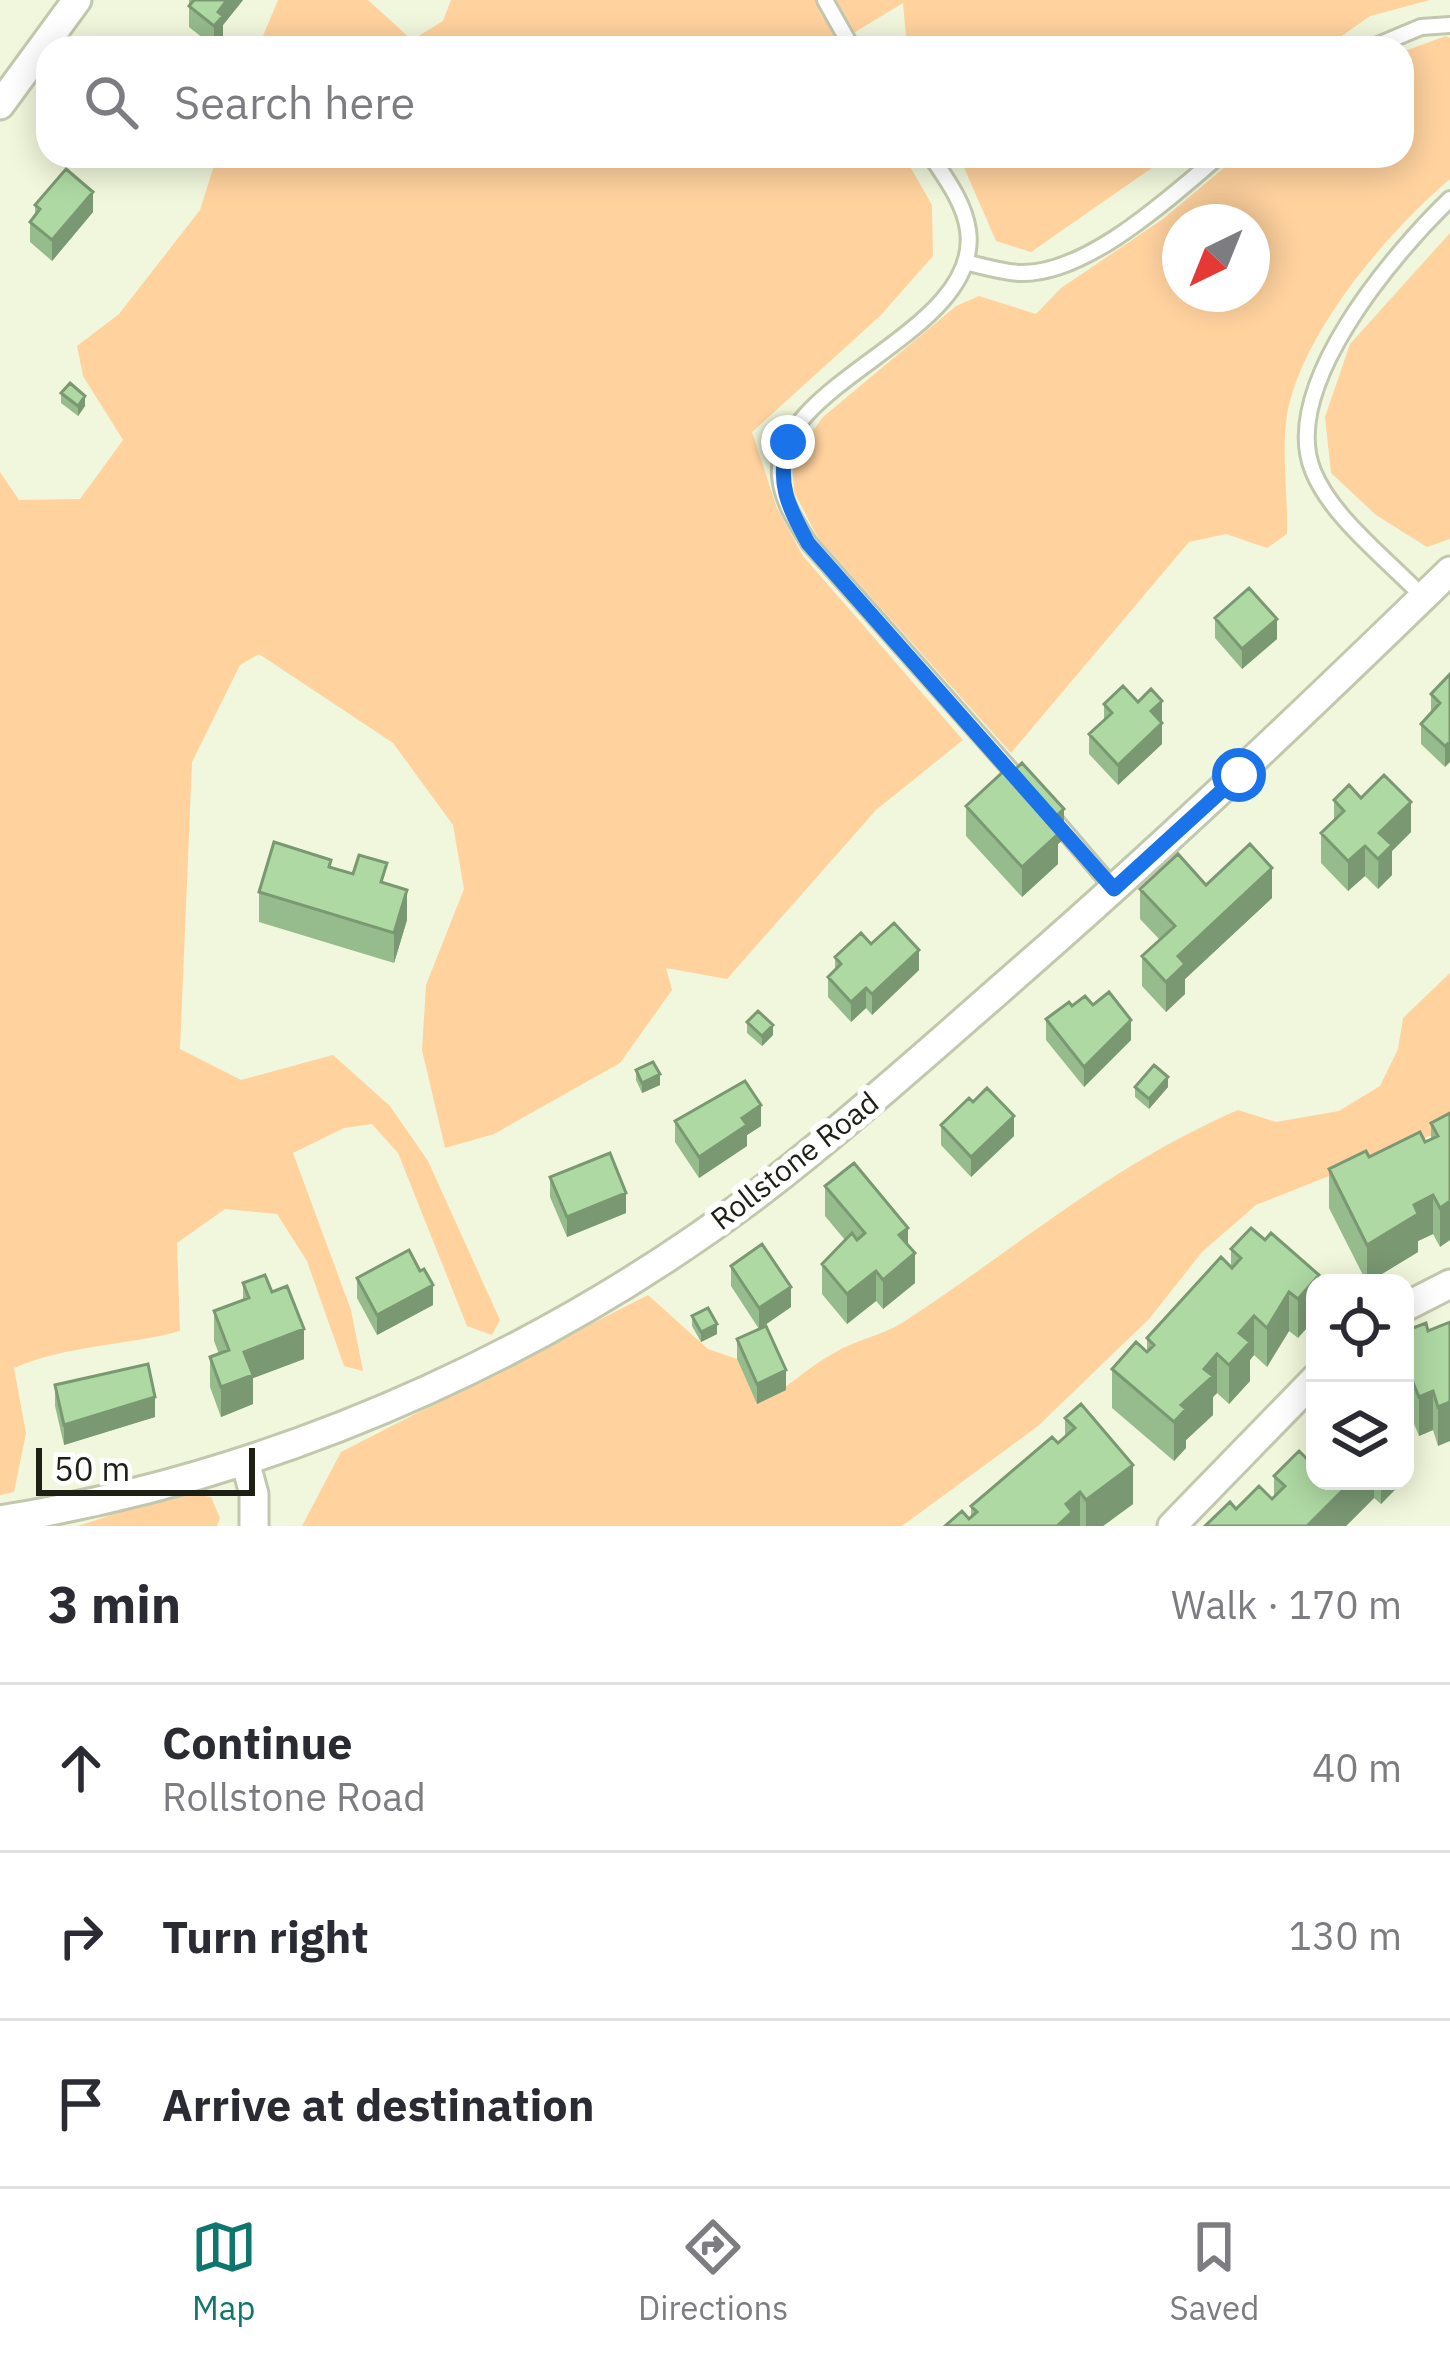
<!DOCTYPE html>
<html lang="en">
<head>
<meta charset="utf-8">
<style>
	:root { --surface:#fff; --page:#f7f7f7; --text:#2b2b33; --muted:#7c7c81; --line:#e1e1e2; --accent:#0f766e }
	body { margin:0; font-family:"IBM Plex Sans",sans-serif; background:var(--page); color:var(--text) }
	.controls { position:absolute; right:36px; bottom:36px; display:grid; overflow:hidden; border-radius:24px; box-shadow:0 6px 30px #0003 }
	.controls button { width:108px; height:108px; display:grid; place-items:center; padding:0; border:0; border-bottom:3px solid var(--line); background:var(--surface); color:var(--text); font:60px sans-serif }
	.compass { position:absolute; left:1162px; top:204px; width:108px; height:108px; border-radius:50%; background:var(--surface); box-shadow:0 6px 30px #0003; rotate:223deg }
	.scale { position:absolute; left:36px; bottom:30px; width:219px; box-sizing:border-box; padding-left:12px; border:6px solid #1e2016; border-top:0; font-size:33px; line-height:42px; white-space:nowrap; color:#1e2016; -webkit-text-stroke:9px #fff; paint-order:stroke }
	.stop { position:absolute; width:36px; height:36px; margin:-27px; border:9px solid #1a73e8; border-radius:50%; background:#fff }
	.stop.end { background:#1a73e8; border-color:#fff; box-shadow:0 3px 12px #0008 }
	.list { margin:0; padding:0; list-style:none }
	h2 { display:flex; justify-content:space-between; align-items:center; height:156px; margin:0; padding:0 48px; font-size:51px }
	h2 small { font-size:39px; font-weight:400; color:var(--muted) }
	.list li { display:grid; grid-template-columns:78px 1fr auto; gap:36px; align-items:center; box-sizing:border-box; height:168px; padding:0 48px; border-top:3px solid var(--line) }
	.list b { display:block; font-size:45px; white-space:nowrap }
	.list p { margin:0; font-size:39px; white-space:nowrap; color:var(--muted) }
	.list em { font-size:39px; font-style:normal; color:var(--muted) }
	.icon { flex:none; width:66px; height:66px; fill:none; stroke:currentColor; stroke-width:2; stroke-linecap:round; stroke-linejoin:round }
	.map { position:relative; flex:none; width:1450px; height:1526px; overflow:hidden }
	.search { position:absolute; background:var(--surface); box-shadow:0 6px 30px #0003; left:36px; right:36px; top:36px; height:132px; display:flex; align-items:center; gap:30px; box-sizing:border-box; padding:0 42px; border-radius:36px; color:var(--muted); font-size:45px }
	.sheet { height:660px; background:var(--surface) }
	nav { display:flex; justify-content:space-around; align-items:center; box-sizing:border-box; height:168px; border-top:3px solid var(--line); background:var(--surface); font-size:33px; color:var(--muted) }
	nav a { display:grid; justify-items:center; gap:6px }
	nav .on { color:var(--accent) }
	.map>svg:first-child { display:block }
	.green { fill:#ffd29e; fill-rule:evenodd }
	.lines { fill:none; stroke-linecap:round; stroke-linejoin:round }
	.lane-casing { stroke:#c2c8ad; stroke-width:20 }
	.street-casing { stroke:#c2c8ad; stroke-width:33 }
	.lane { stroke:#fff; stroke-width:14 }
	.street { stroke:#fff; stroke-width:27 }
	.wall { fill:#96bb8c }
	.shaded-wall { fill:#7a9872 }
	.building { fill:#aed9a3; stroke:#7a9872; stroke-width:3 }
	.route { stroke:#1a73e8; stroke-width:15 }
	.labels { text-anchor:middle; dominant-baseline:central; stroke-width:12; stroke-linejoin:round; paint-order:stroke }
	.street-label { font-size:30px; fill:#1e2016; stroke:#fff }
</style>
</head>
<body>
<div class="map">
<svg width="1450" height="1526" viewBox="0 0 1450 1526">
	<rect width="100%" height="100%" fill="#f1f7dc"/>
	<!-- green -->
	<path class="green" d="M 278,0 L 368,0 L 412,40 L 443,21 L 451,0 L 1430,0 L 1370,16 L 1325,48 L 907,48 L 903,3 L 829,48 L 258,48 Z
		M 1446,36 L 1450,38 L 1450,179 C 1387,232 1296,339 1286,422 C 1282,458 1288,498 1287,534 L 1267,548 L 1226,534 L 1189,542 L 1011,753 L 818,538 L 794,492 L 792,460 L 823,417 L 956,306 L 979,296 L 1036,314 L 1061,288 L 1163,219 L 1238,156 L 1402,156 L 1402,52 ZM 1180,222 L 1252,222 L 1252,294 L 1180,294 Z
		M 217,156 L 904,156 L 932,205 L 933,256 L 880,316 L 752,432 L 777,508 L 803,556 L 963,740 L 876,810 L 727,979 L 666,968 L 672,990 L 620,1063 L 494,1134 L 445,1148 L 422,1050 L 426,985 L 464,889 L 453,825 L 393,743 L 259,654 L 240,665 L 192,762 L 180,1049 L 241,1080 L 333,1055 L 390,1106 L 428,1161 L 500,1320 L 492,1335 L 467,1326 L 398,1153 L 372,1124 L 344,1128 L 293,1153 L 351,1310 L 363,1371 L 344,1366 L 307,1261 L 277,1214 L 225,1209 L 177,1243 L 180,1331 C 125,1346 66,1345 14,1368 L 26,1433 L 14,1492 L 0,1495 L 0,472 L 19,500 L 80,499 L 123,440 L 83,376 L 77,346 L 119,314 L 200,210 Z
		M 959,156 L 1169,156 L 1031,252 L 996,241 Z
		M 1450,233 L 1450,539 L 1427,547 L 1376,515 L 1331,473 L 1325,417 L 1350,344 Z
		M 1450,973 L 1450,1128 L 1256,1205 L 1202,1252 L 1149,1319 L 1038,1426 L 902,1526 L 302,1526 L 341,1452 L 648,1295 L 708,1349 L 737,1359 L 757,1403 C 787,1390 806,1368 834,1353 C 855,1340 881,1336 902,1323 C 1019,1247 1107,1167 1238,1110 L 1276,1122 L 1339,1111 L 1380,1086 L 1398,1049 L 1403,1018 Z
		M 182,1492 L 211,1497 L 220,1518 L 217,1526 L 78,1526 Z"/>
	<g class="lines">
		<!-- lane casing -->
		<g class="lane-casing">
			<path id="lane" d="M 825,0 L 852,48
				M 1371,48 L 1421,27 L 1450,25
				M 931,156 C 946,179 964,202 968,230 C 983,333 773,381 780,476 C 782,501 796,522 809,543 L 1024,785
				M 965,262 C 982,266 1001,272 1020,273 C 1087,275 1170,197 1219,156
				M 1423,597 C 1388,560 1332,518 1313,471 C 1279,387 1394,253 1450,199
				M 1055,820 L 1114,889"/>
		</g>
		<!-- street casing -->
		<g class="street-casing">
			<path id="street" d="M 0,105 L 77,0
				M 1405,1307 L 1450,1284
				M 245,1461 L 254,1494 L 254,1526
				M 0,1520 C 292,1473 578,1342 807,1155 C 875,1100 941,1041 1006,984 C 1159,851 1305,712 1450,571
				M 1172,1526 L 1315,1379"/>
		</g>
		<!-- lane -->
		<use href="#lane" class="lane"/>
		<!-- street -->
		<use href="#street" class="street"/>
	</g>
	<!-- wall -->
	<path class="wall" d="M 189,0 L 243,0 L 223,25 L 223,36 L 214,47 L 189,27 Z
		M 105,156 L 129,156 L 121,167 Z
		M 35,205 L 93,212 L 52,261 L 30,242 L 30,222 L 35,215 Z
		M 61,393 L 85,406 L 78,416 L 61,403 Z
		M 1215,618 L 1277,639 L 1242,669 L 1215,638 Z
		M 1450,674 L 1445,767 L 1421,744 L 1421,724 L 1431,713 L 1431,694 Z
		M 1138,702 L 1162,721 L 1162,744 L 1118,785 L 1089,754 L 1089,734 L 1104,720 L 1104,704 Z
		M 1361,798 L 1411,832 L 1392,851 L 1392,875 L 1378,889 L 1365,876 L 1348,891 L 1321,863 L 1321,833 L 1334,821 L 1334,800 Z
		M 966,806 L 1064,839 L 1058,844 L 1058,864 L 1022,897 L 966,836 Z
		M 331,868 L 387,884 L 407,920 L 394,963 L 259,922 L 259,892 Z
		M 1206,885 L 1272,898 L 1185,979 L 1185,994 L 1166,1012 L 1142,986 L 1142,956 L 1160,940 L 1140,919 L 1140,889 Z
		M 871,944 L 919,970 L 872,1015 L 866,1008 L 851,1022 L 828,997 L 828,977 L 835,970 L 835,957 Z
		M 1093,1005 L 1131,1040 L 1084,1087 L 1046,1040 L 1046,1019 L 1072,1006 Z
		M 747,1022 L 773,1035 L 762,1046 L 747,1033 Z
		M 636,1070 L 660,1085 L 642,1093 L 636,1080 Z
		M 1135,1087 L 1168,1087 L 1149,1109 L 1135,1097 Z
		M 1450,1113 L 1440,1247 L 1433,1234 L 1418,1241 L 1418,1252 L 1367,1283 L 1329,1208 L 1329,1169 L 1425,1142 L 1431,1139 L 1431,1123 Z
		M 675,1121 L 761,1126 L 747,1135 L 747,1146 L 699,1178 L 675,1142 Z
		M 941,1125 L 1014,1136 L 971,1177 L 941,1145 Z
		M 550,1177 L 626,1213 L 567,1237 L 550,1197 Z
		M 825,1186 L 908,1246 L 915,1283 L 883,1309 L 876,1301 L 847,1324 L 822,1294 L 822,1264 L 845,1240 L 825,1216 Z
		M 1231,1249 L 1319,1283 L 1298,1338 L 1289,1331 L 1267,1367 L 1254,1355 L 1250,1360 L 1250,1381 L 1229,1404 L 1217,1393 L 1213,1397 L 1213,1415 L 1186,1440 L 1186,1448 L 1174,1461 L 1112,1408 L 1112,1369 L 1147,1351 L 1147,1338 L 1231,1267 Z
		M 731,1266 L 791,1307 L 759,1329 L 731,1286 Z
		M 357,1278 L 433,1305 L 377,1335 L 357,1298 Z
		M 243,1283 L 304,1359 L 253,1378 L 253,1404 L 221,1417 L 210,1387 L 210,1357 L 219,1354 L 214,1341 L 214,1311 L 243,1300 Z
		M 692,1316 L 717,1334 L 701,1342 L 692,1326 Z
		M 1450,1322 L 1438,1446 L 1433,1430 L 1419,1436 L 1405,1402 L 1405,1331 L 1428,1331 Z
		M 737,1339 L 786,1390 L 757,1404 L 737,1359 Z
		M 55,1385 L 155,1417 L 64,1445 L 55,1406 Z
		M 1065,1418 L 1133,1504 L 1103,1526 L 945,1526 L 969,1519 L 971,1516 L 971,1506 L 1065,1437 Z
		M 1315,1435 L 1315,1481 L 1403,1482 L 1381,1504 L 1374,1498 L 1346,1526 L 1205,1526 L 1236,1509 L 1272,1499 L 1274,1497 L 1274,1476 L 1309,1461 L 1312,1458 L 1312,1438 Z"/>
	<!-- shaded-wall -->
	<path class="shaded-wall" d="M 227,0 L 243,0 L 223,25 L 223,36 L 214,47 L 214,26 L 218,12 Z
		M 93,192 L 93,212 L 52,261 L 52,240 Z
		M 85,396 L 85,406 L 78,416 L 78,406 Z
		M 1277,619 L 1277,639 L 1242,669 L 1242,649 Z
		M 1162,701 L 1162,721 L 1151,731 L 1151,711 Z
		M 1162,723 L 1162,744 L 1118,785 L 1118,765 Z
		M 1450,742 L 1450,762 L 1445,767 L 1445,746 Z
		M 1411,802 L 1411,832 L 1392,851 L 1392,875 L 1378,889 L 1379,833 Z
		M 1064,809 L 1064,839 L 1058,844 L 1058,864 L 1022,897 L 1022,867 L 1048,823 Z
		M 1365,846 L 1365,876 L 1348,891 L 1348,861 Z
		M 1272,868 L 1272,898 L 1185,979 L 1185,994 L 1166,1012 L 1166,982 L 1178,956 Z
		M 407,890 L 407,920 L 394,963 L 394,933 Z
		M 919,950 L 919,970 L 872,1015 L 872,994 Z
		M 866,988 L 866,1008 L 851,1022 L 851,1002 Z
		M 1131,1020 L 1131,1040 L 1084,1087 L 1084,1067 Z
		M 773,1025 L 773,1035 L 762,1046 L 762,1036 Z
		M 660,1074 L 660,1085 L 642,1093 L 642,1083 Z
		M 1168,1077 L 1168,1087 L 1149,1109 L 1149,1099 Z
		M 761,1105 L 761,1126 L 747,1135 L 747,1146 L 699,1178 L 699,1157 L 742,1118 Z
		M 1014,1116 L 1014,1136 L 971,1177 L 971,1157 Z
		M 626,1193 L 626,1213 L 567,1237 L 567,1217 Z
		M 1433,1195 L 1433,1234 L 1418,1241 L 1418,1252 L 1367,1283 L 1367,1245 L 1414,1205 Z
		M 1450,1201 L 1450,1240 L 1440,1247 L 1440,1208 Z
		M 908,1228 L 908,1258 L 899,1235 Z
		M 915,1253 L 915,1283 L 883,1309 L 883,1280 Z
		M 876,1271 L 876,1301 L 847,1324 L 847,1294 Z
		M 1319,1275 L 1319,1283 L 1315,1283 L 1315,1319 L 1298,1338 L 1298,1299 Z
		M 433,1285 L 433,1305 L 377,1335 L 377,1315 Z
		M 791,1287 L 791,1307 L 759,1329 L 759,1308 Z
		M 1289,1292 L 1289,1331 L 1267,1367 L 1267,1328 Z
		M 1254,1316 L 1254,1355 L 1250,1360 L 1250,1381 L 1229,1404 L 1229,1365 L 1239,1333 Z
		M 717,1324 L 717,1334 L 701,1342 L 701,1332 Z
		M 304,1329 L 304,1359 L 253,1378 L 253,1404 L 221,1417 L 221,1387 L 244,1352 Z
		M 1217,1354 L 1217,1393 L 1213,1397 L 1213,1415 L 1186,1440 L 1186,1448 L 1174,1461 L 1174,1422 L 1181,1405 L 1204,1369 Z
		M 786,1370 L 786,1390 L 757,1404 L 757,1384 Z
		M 1433,1391 L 1433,1430 L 1419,1436 L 1419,1397 Z
		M 155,1397 L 155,1417 L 64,1445 L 64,1425 Z
		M 1450,1402 L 1450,1441 L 1438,1446 L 1438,1407 Z
		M 1133,1465 L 1133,1504 L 1103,1526 L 1086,1526 L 1086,1500 Z
		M 1352,1481 L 1374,1481 L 1374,1498 L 1346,1526 L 1307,1526 Z
		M 1381,1481 L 1403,1481 L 1381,1504 Z
		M 1080,1492 L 1080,1526 L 1057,1526 L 1066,1504 Z"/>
	<!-- building -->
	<path class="building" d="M 194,0 L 227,0 L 218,12 L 223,16 L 214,26 L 189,6 Z
		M 66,169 L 93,192 L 52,240 L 30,222 L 40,209 L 35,205 Z
		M 70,383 L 85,396 L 78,406 L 61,393 Z
		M 1249,588 L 1277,619 L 1242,649 L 1215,618 Z
		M 1450,674 L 1450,742 L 1445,746 L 1421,724 L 1440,703 L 1431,694 Z
		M 1123,686 L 1138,702 L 1151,689 L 1162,701 L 1151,711 L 1162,723 L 1118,765 L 1089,734 L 1112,713 L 1104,704 Z
		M 1022,763 L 1064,809 L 1048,823 L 1058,834 L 1022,867 L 966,806 L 1004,771 L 1008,776 Z
		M 1384,775 L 1411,802 L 1379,833 L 1392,845 L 1378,859 L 1365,846 L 1348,861 L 1321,833 L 1344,811 L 1334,800 L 1349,785 L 1361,798 Z
		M 274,842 L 331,860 L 329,867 L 353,874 L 359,855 L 387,863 L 381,882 L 407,890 L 394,933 L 259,892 Z
		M 1250,844 L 1272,868 L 1178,956 L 1185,964 L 1166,982 L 1142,956 L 1175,926 L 1140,889 L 1178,854 L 1206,885 Z
		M 894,923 L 919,950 L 872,994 L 866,988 L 851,1002 L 828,977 L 841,964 L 835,957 L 861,933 L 871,944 Z
		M 1109,992 L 1131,1020 L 1084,1067 L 1046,1019 L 1069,1002 L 1072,1006 L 1085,996 L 1093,1005 Z
		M 758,1011 L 773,1025 L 762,1036 L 747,1022 Z
		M 653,1062 L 660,1074 L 642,1083 L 636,1070 Z
		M 1154,1065 L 1168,1077 L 1149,1099 L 1135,1087 Z
		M 745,1081 L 761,1105 L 742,1118 L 747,1125 L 699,1157 L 675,1121 Z
		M 987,1088 L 1014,1116 L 971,1157 L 941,1125 L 969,1098 L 973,1102 Z
		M 1450,1113 L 1450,1201 L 1440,1208 L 1433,1195 L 1414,1205 L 1418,1214 L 1367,1245 L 1329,1169 L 1366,1151 L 1369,1157 L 1420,1132 L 1425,1142 L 1438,1136 L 1431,1123 Z
		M 610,1153 L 626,1193 L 567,1217 L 550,1177 Z
		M 854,1163 L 908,1228 L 899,1235 L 915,1253 L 883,1280 L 876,1271 L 847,1294 L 822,1264 L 852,1233 L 857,1240 L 865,1233 L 825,1186 Z
		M 1251,1228 L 1265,1240 L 1271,1233 L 1319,1275 L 1298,1299 L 1289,1292 L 1267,1328 L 1254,1316 L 1239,1333 L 1250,1342 L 1229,1365 L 1217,1354 L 1204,1369 L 1213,1376 L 1181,1405 L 1186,1409 L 1174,1422 L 1112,1369 L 1136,1342 L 1147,1352 L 1154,1345 L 1147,1338 L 1221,1257 L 1232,1268 L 1241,1258 L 1231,1249 Z
		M 762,1244 L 791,1287 L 759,1308 L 731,1266 Z
		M 409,1250 L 420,1271 L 424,1269 L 433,1285 L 377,1315 L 357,1278 Z
		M 265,1275 L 272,1292 L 287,1286 L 304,1329 L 244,1352 L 253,1375 L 221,1387 L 210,1357 L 229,1350 L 214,1311 L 249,1298 L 243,1283 Z
		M 708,1308 L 717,1324 L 701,1332 L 692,1316 Z
		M 1450,1322 L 1450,1402 L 1438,1407 L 1433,1391 L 1419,1397 L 1405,1363 L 1405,1331 L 1426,1323 L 1428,1331 Z
		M 766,1326 L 786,1370 L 757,1384 L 737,1339 Z
		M 148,1364 L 155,1397 L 64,1425 L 55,1385 Z
		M 1081,1404 L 1133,1465 L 1086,1500 L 1080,1492 L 1066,1504 L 1072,1512 L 1057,1526 L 945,1526 L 962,1511 L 969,1519 L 977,1512 L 971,1506 L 1052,1437 L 1058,1443 L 1075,1428 L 1065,1418 Z
		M 1299,1451 L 1309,1461 L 1315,1455 L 1315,1481 L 1352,1481 L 1307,1526 L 1205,1526 L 1230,1502 L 1236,1509 L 1259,1486 L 1272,1499 L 1285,1486 L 1274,1476 Z"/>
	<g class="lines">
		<!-- route -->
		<path class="route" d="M 788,442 C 776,483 788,506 808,543 L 1114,889 L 1239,775"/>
	</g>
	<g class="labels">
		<!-- street labels -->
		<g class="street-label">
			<text transform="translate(794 1160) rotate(-38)">Rollstone Road</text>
		</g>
	</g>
</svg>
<div class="controls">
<button><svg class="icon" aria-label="locate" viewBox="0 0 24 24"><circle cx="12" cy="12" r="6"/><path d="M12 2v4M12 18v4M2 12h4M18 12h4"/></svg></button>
<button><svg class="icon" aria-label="layers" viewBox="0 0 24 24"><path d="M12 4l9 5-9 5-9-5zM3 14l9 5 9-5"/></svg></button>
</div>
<svg class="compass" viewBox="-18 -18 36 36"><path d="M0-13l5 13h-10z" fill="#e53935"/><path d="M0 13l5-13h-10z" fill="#7c7c81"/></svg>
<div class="scale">50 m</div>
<div class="stop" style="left:1239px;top:775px"></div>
<div class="stop end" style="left:788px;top:442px"></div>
<div class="search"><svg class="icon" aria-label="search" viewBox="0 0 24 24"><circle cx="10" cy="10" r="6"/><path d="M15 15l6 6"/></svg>Search here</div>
</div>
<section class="sheet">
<h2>3 min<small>Walk · 170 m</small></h2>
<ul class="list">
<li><svg class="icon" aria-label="ahead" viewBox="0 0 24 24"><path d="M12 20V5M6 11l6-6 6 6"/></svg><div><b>Continue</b><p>Rollstone Road</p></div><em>40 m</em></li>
<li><svg class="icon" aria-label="right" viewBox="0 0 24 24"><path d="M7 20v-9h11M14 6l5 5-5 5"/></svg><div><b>Turn right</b></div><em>130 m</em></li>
<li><svg class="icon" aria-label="arrive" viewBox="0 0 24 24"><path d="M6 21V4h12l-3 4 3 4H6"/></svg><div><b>Arrive at destination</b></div></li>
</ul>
</section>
<nav>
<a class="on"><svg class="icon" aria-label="map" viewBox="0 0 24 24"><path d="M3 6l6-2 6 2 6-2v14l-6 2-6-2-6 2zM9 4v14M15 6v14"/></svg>Map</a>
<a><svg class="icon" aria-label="directions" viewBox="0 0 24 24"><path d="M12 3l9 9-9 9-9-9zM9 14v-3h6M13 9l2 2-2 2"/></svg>Directions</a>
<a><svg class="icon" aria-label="saved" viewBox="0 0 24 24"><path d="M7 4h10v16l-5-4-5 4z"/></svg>Saved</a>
</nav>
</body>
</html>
